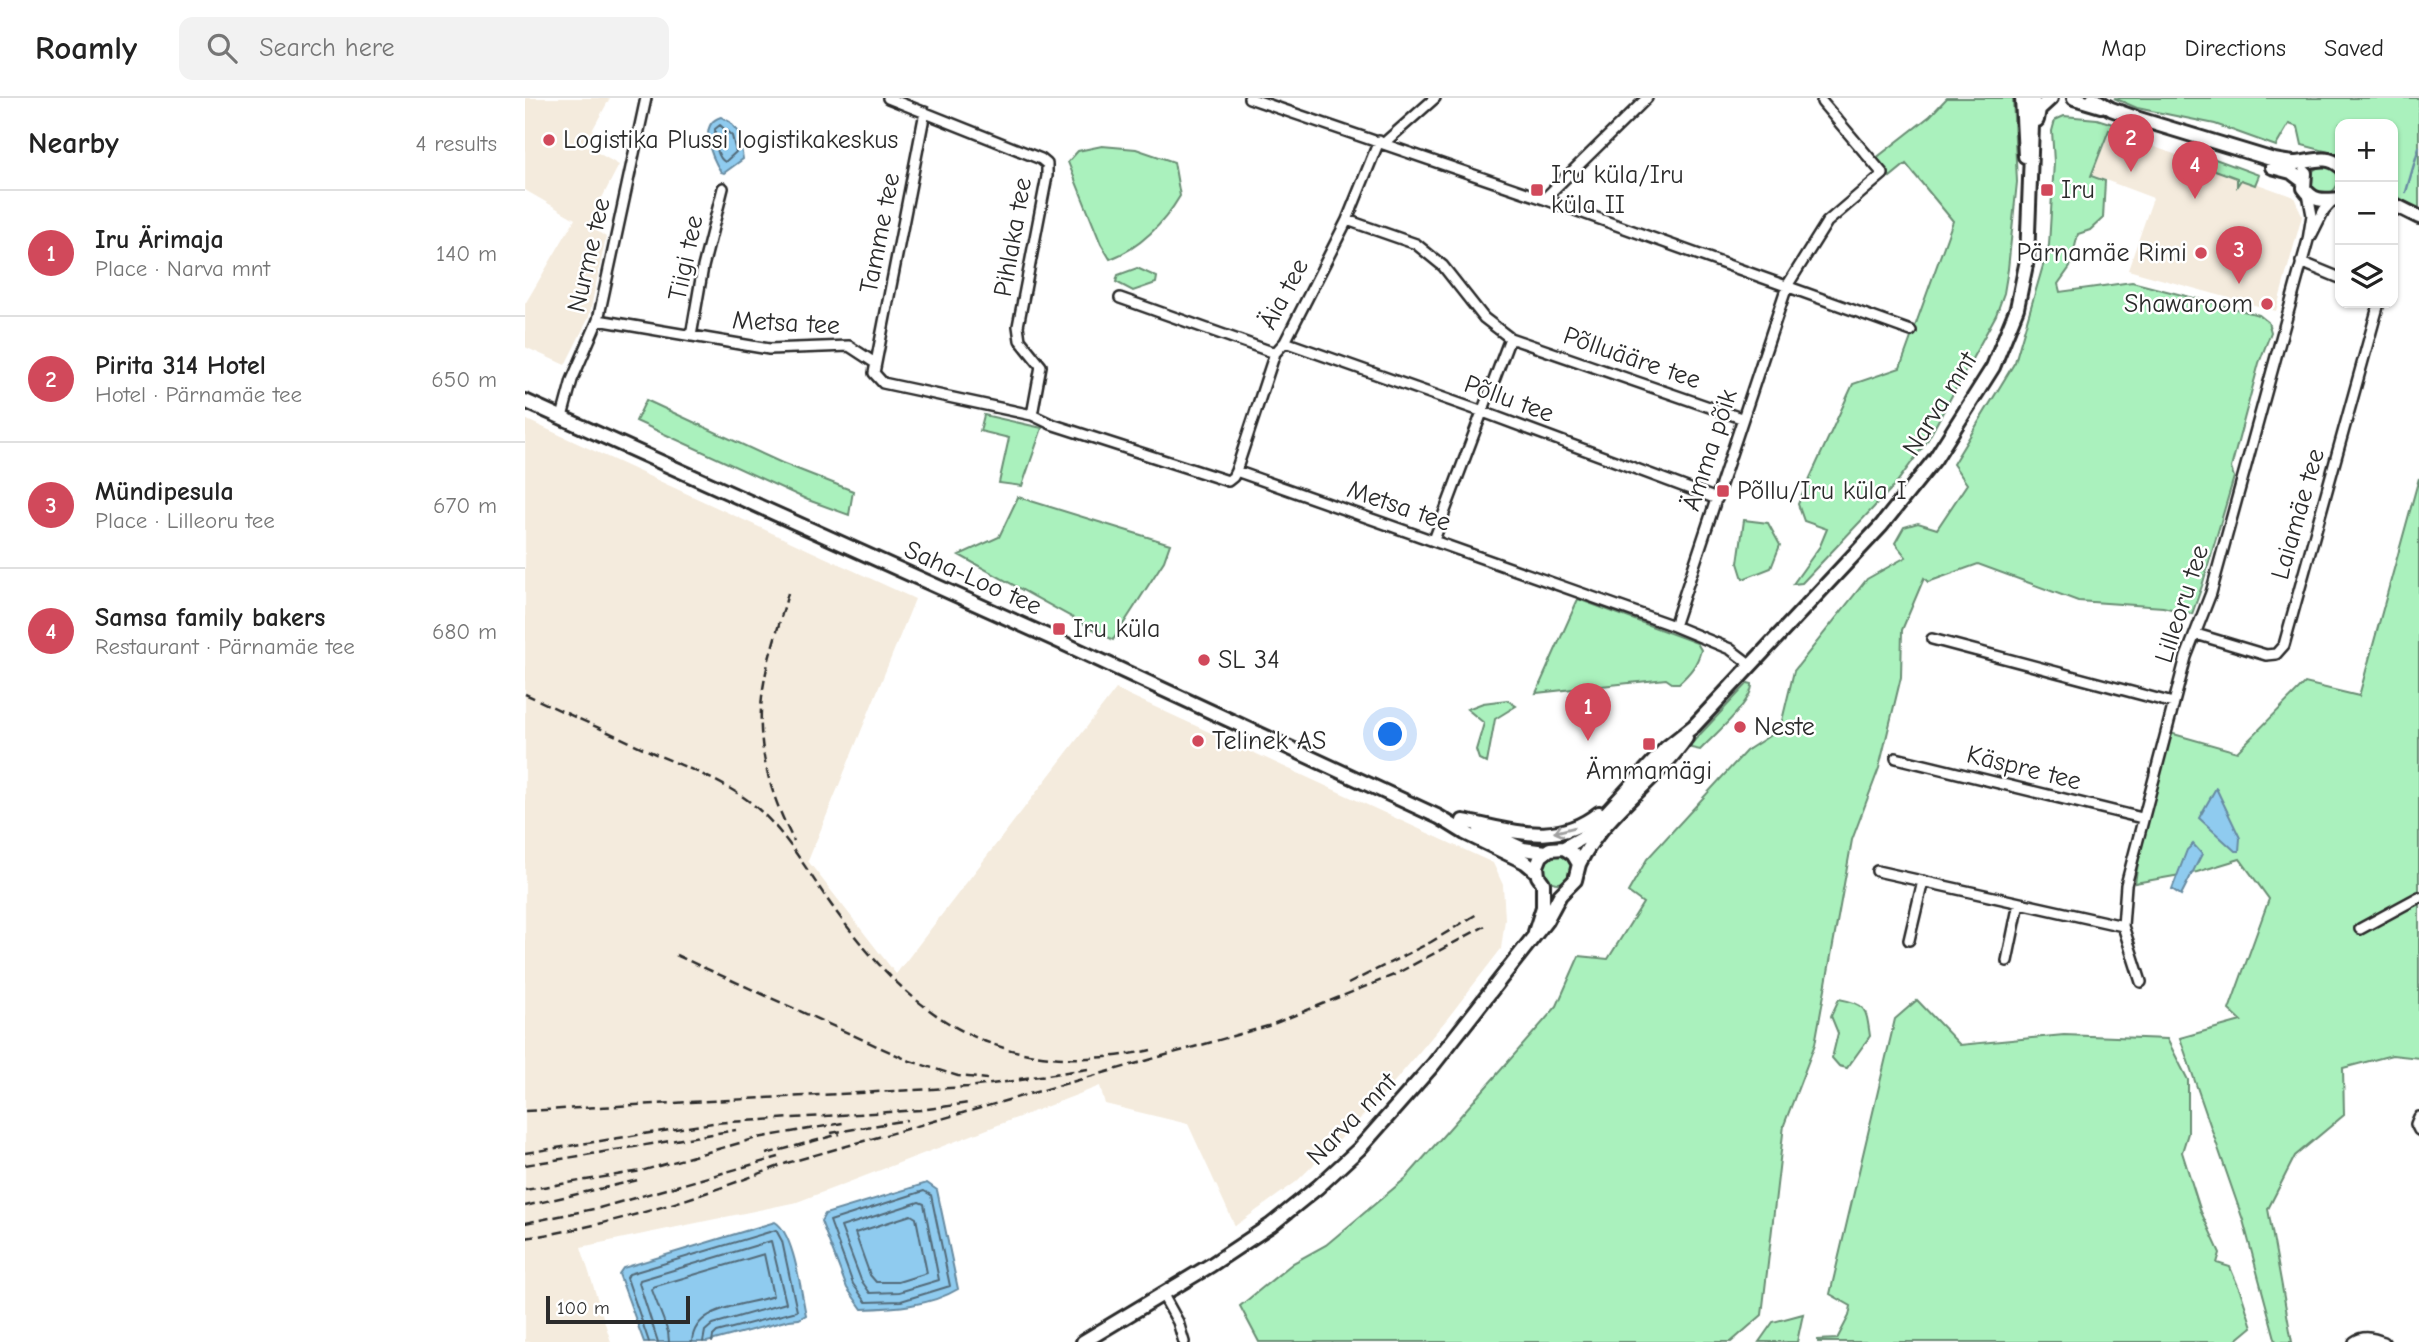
<!DOCTYPE html>
<html lang="en">
<head>
<meta charset="utf-8">
<style>
	:root { --surface:#fff; --page:#f2f2f2; --text:#222; --muted:#767676; --line:#e0e0e0; --accent:#d1495b }
	body { margin:0; font-family:"Comic Neue",sans-serif; background:var(--page); color:var(--text) }
	.controls { position:absolute; right:21px; top:21px; display:grid; overflow:hidden; border-radius:14px; box-shadow:0 2px 5px #0004 }
	.controls button { width:63px; height:63px; display:grid; place-items:center; padding:0; border:0; border-bottom:2px solid var(--line); background:var(--surface); color:var(--text); font:35px sans-serif }
	.scale { position:absolute; left:21px; bottom:18px; width:144px; box-sizing:border-box; padding-left:7px; border:4px solid #2b2b2b; border-top:0; font-size:19px; line-height:24px; white-space:nowrap; color:#2b2b2b; -webkit-text-stroke:5px #fff; paint-order:stroke }
	.you { position:absolute; left:866px; top:637px; width:24px; height:24px; margin:-18px; border:5px solid #fff; border-radius:50%; background:#1a73e8; box-shadow:0 0 0 10px #1a73e833 }
	.badge { display:grid; place-items:center; width:46px; height:46px; border-radius:50%; background:var(--accent); color:#fff; font-size:23px; font-weight:700 }
	.pin { position:absolute; translate:-50% -58px; filter:drop-shadow(0 2px 4px #0008) }
	.pin::after { content:''; position:absolute; top:37px; width:24px; height:21px; background:inherit; clip-path:polygon(0 0,100% 0,50% 100%) }
	.list { margin:0; padding:0; list-style:none }
	h2 { display:flex; justify-content:space-between; align-items:center; height:91px; margin:0; padding:0 28px; font-size:30px }
	h2 small { font-size:23px; font-weight:400; color:var(--muted) }
	.list li { display:grid; grid-template-columns:46px 1fr auto; gap:21px; align-items:center; box-sizing:border-box; height:126px; padding:0 28px; border-top:2px solid var(--line) }
	.list b { display:block; font-size:26px; white-space:nowrap }
	.list p { margin:0; font-size:23px; white-space:nowrap; color:var(--muted) }
	.list em { font-size:23px; font-style:normal; color:var(--muted) }
	.icon { flex:none; width:38px; height:38px; fill:none; stroke:currentColor; stroke-width:2; stroke-linecap:round; stroke-linejoin:round }
	.map { position:relative; flex:none; width:1894px; height:1244px; overflow:hidden }
	header { display:flex; align-items:center; gap:42px; box-sizing:border-box; height:98px; padding:0 35px; background:var(--surface); border-bottom:2px solid var(--line) }
	header strong { font-size:33px }
	nav { display:flex; gap:38px; margin-inline-start:auto; font-size:24px }
	.search { width:490px; height:63px; background:var(--page); display:flex; align-items:center; gap:18px; box-sizing:border-box; padding:0 24px; border-radius:14px; color:var(--muted); font-size:26px }
	main { display:flex }
	aside { flex:1; background:var(--surface) }
	.map>svg:first-child { display:block }
	.built { fill:#f4ebdd }
	.green { fill:#aaf1bd; stroke:#6a8e74; stroke-width:2 }
	.water { fill:#8fcbef; stroke:#678ba1; stroke-width:2 }
	.lines { fill:none; stroke-linecap:round; stroke-linejoin:round }
	.shore { stroke:#536b79; stroke-width:2 }
	.stream { stroke:#678ba1; stroke-width:2.5 }
	.minor-casing { stroke:#2b2b2b; stroke-width:14 }
	.secondary-casing { stroke:#2b2b2b; stroke-width:18 }
	.minor { stroke:#fff; stroke-width:9 }
	.secondary { stroke:#fff; stroke-width:12 }
	.rail { stroke:#2b2b2b; stroke-width:2.5; stroke-dasharray:10 5; stroke-linecap:butt }
	.oneway { stroke:#a0a0a0 }
	.poi-dot { fill:#d1495b; stroke:#fff; stroke-width:2.5 }
	.labels { text-anchor:middle; dominant-baseline:central; stroke-width:5; stroke-linejoin:round; paint-order:stroke }
	.poi-label { font-size:26px; fill:#2b2b2b; stroke:#fff; text-anchor:start }
	.street-label { font-size:26px; fill:#2b2b2b; stroke:#fff }
</style>
</head>
<body>
<header>
<strong>Roamly</strong>
<div class="search"><svg class="icon" aria-label="search" viewBox="0 0 24 24"><circle cx="10" cy="10" r="6"/><path d="M15 15l6 6"/></svg>Search here</div>
<nav><a>Map</a><a>Directions</a><a>Saved</a></nav>
</header>
<main>
<aside>
<h2>Nearby<small>4 results</small></h2>
<ul class="list">
<li><span class="badge">1</span><div><b>Iru Ärimaja</b><p>Place · Narva mnt</p></div><em>140 m</em></li>
<li><span class="badge">2</span><div><b>Pirita 314 Hotel</b><p>Hotel · Pärnamäe tee</p></div><em>650 m</em></li>
<li><span class="badge">3</span><div><b>Mündipesula</b><p>Place · Lilleoru tee</p></div><em>670 m</em></li>
<li><span class="badge">4</span><div><b>Samsa family bakers</b><p>Restaurant · Pärnamäe tee</p></div><em>680 m</em></li>
</ul>
</aside>
<div class="map">
<svg width="1894" height="1244" viewBox="0 0 1894 1244">
	<rect width="100%" height="100%" fill="#fff"/>
	<filter id="ink" filterUnits="userSpaceOnUse"><feTurbulence type="fractalNoise" baseFrequency=".0143" numOctaves="2"/><feDisplacementMap in="SourceGraphic" scale="14" xChannelSelector="R" yChannelSelector="G"/><feConvolveMatrix kernelMatrix="1 2 1 2 8 2 1 2 1" color-interpolation-filters="sRGB"/></filter>
	<g filter="url(#ink)">
		<!-- built -->
		<path class="built" d="M 0,0 L 85,0 L 59,47 L 94,67 L 63,127 L 81,139 L 64,219 L 40,267 L 0,249 L 0,206 L 50,121 L 0,92 Z
			M 1585,33 L 1769,99 L 1777,118 L 1751,213 L 1603,172 L 1628,100 L 1567,77 Z
			M 0,321 L 390,501 L 283,763 L 371,876 L 591,591 L 968,765 L 978,787 L 980,821 L 976,851 L 922,921 L 853,1003 L 771,1084 L 710,1128 L 663,1026 L 580,1006 L 575,988 L 272,1104 L 56,1149 L 86,1244 L 0,1244 Z"/>
		<!-- green -->
		<path class="green" d="M 1422,0 L 1488,0 L 1492,84 L 1483,171 L 1479,195 L 1471,217 L 1401,345 L 1369,388 L 1277,485 L 1268,486 L 1295,448 L 1302,431 L 1279,423 L 1273,406 L 1328,286 L 1375,270 L 1428,123 L 1381,66 L 1365,79 L 1350,61 L 1405,18 Z
			M 1589,0 L 1894,0 L 1894,110 L 1868,98 L 1868,26 L 1815,26 L 1815,57 L 1777,47 L 1773,29 L 1764,26 L 1751,48 L 1690,26 L 1612,10 Z
			M 1539,18 L 1572,21 L 1604,31 L 1607,35 L 1606,38 L 1584,32 L 1566,78 L 1580,83 L 1578,120 L 1565,132 L 1553,136 L 1545,169 L 1533,186 L 1535,194 L 1607,184 L 1734,217 L 1743,224 L 1746,234 L 1734,265 L 1706,370 L 1709,379 L 1677,488 L 1667,516 L 1638,509 L 1553,503 L 1453,466 L 1403,484 L 1399,480 L 1377,532 L 1376,579 L 1354,670 L 1327,742 L 1290,946 L 1259,1027 L 1237,1217 L 1206,1244 L 734,1244 L 715,1208 L 768,1165 L 801,1147 L 881,1080 L 1032,908 L 1054,858 L 1083,861 L 1118,805 L 1103,794 L 1122,761 L 1221,653 L 1255,631 L 1269,573 L 1342,481 L 1381,459 L 1370,445 L 1379,429 L 1393,425 L 1412,431 L 1442,386 L 1428,366 L 1490,264 L 1524,147 L 1529,64 L 1527,33 L 1530,22 Z
			M 577,48 L 611,51 L 649,64 L 655,98 C 639,125 615,150 585,161 L 576,146 L 543,64 L 553,53 Z
			M 1671,54 L 1734,77 L 1730,87 L 1716,82 L 1712,88 L 1712,80 L 1679,68 L 1674,74 L 1667,67 Z
			M1785 82a14 14 0 1 1 28 0a14 14 0 1 1-28 0Z
			M 612,170 L 632,179 L 631,185 L 608,193 L 591,184 L 593,177 Z
			M 121,302 L 257,365 L 328,393 L 324,417 L 283,402 L 111,323 Z
			M 459,317 L 517,330 L 497,388 L 474,385 L 484,340 L 455,333 Z
			M 1894,380 L 1894,960 L 1867,957 L 1818,970 L 1819,1017 L 1770,1058 L 1743,1111 L 1767,1244 L 1751,1244 L 1718,1122 L 1655,940 L 1716,923 L 1704,912 L 1744,801 L 1715,761 L 1672,774 L 1610,785 L 1620,718 L 1645,635 L 1712,654 L 1780,585 L 1834,598 Z
			M 493,399 L 645,446 L 639,463 L 588,542 L 434,457 L 474,439 Z
			M 1219,422 L 1243,425 L 1255,447 L 1246,470 L 1218,481 L 1213,465 Z
			M 1053,501 L 1172,545 L 1176,552 C 1172,567 1165,575 1154,585 L 1147,585 L 1141,581 L 1011,595 Z
			M 1223,585 L 1227,586 C 1228,604 1188,638 1175,652 L 1166,650 L 1166,646 Z
			M 982,602 L 991,608 L 970,621 L 962,665 L 954,661 L 951,652 L 959,625 L 942,611 L 958,605 Z
			M1018 770a15 15 0 1 1 30 0a15 15 0 1 1-30 0Z
			M 1314,901 C 1342,906 1341,911 1345,938 L 1322,970 L 1314,968 L 1307,960 L 1313,935 L 1306,918 Z
			M 1392,902 L 1435,947 L 1539,937 L 1642,941 L 1663,982 L 1663,1035 L 1657,1054 L 1676,1114 L 1695,1155 L 1692,1165 L 1705,1169 L 1716,1195 L 1727,1229 L 1709,1244 L 1293,1244 L 1293,1242 L 1312,1241 L 1324,1218 L 1326,1208 L 1305,1196 L 1370,921 Z
			M 1278,1216 L 1272,1244 L 1234,1244 L 1248,1224 Z"/>
		<!-- water -->
		<path class="water" d="M 196,19 L 205,24 L 215,37 C 214,46 217,52 218,61 L 199,75 L 196,74 C 187,60 172,26 196,19 Z
			M 1691,690 L 1715,740 L 1714,753 L 1710,753 L 1674,720 Z
			M 1668,746 L 1677,756 L 1656,797 L 1647,791 L 1662,752 Z
			M 402,1085 L 412,1092 L 433,1191 C 405,1208 369,1210 337,1211 L 322,1190 L 296,1123 L 300,1116 Z
			M 250,1124 C 269,1135 276,1194 281,1217 L 274,1221 L 264,1222 L 182,1244 L 119,1244 L 94,1176 L 98,1170 Z"/>
		<g class="lines">
			<!-- shore -->
			<path class="shore" d="M 195,27 L 207,38 L 211,54 L 200,64 C 191,59 190,42 190,31 Z
				M 399,1093 L 406,1097 L 425,1188 L 376,1203 L 341,1204 L 328,1186 L 305,1123 Z
				M 394,1104 L 399,1106 L 414,1182 L 374,1194 L 345,1195 L 336,1182 L 316,1129 Z
				M 386,1117 L 391,1120 L 402,1175 L 373,1184 L 351,1184 L 345,1177 L 330,1135 Z
				M 124,1244 L 102,1180 L 104,1176 L 251,1132 L 257,1143 L 272,1213 L 192,1234 L 188,1238 L 187,1244
				M 133,1244 L 114,1185 L 115,1182 L 246,1143 L 261,1205 L 188,1226 L 180,1233 L 178,1244
				M 144,1244 L 143,1234 L 127,1192 L 128,1189 L 239,1156 L 248,1198 C 222,1208 169,1207 167,1244"/>
			<!-- stream -->
			<path class="stream" d="M 1881,94 L 1894,49"/>
			<!-- minor casing -->
			<g class="minor-casing">
				<path id="minor" d="M 363,0 L 516,61 L 522,66 L 522,78 L 493,228 L 495,242 L 516,268 L 507,317 L 526,326 L 703,383 L 708,379 L 711,373 L 1149,528 L 1205,551 L 1226,567
					M 724,0 L 1019,101 L 1386,233
					M 400,14 L 349,275 L 358,285 L 507,317
					M 859,45 L 910,0
					M 1019,101 L 1122,0
					M 822,122 L 891,146 L 918,168 L 959,220 L 985,240 L 1216,320
					M 1786,138 L 1799,112 L 1808,102
					M 1776,164 L 1815,180
					M 595,200 L 750,255
					M 73,222 L 244,251 L 324,248 L 350,265
					M 166,238 L 178,169 L 198,90
					M 760,244 L 958,314 L 1192,401
					M 37,319 L 47,282 L 73,222 L 121,0
					M 711,373 L 750,255 L 760,244 L 822,122 L 854,43
					M 909,442 L 985,240
					M 1149,528 L 1262,188 L 1302,124 L 1358,76 L 1297,4
					M 1671,536 L 1741,557 L 1751,556 L 1759,547 L 1854,205
					M 1407,541 L 1648,605
					M 1371,660 L 1617,720
					M 1352,773 L 1598,828
					M 1835,831 L 1894,799
					M 1384,842 L 1398,783
					M 1482,863 L 1494,805
					M 1616,884 L 1598,828 L 1601,787 L 1661,559 L 1686,495 L 1783,142 L 1787,117 L 1783,96
					M 1894,1019 L 1891,1026 L 1894,1032
					M 638,1197 L 653,1224 L 659,1244
					M 1829,1244 C 1839,1237 1848,1240 1859,1244"/>
			</g>
			<!-- secondary casing -->
			<g class="secondary-casing">
				<path id="secondary" d="M 1497,0 L 1500,58
					M 1549,0 L 1576,8
					M 1568,0 L 1586,11 L 1611,20 L 1749,62 C 1756,63 1764,65 1771,65 C 1787,64 1802,56 1815,68
					M 1512,22 L 1514,11 L 1526,0
					M 1747,69 L 1766,74 L 1778,83
					M 1780,75 L 1779,90 C 1789,105 1800,102 1815,101
					M 1868,106 L 1894,119
					M 0,303 L 529,541 L 914,719 L 940,735 L 1000,764 L 1012,774
					M 938,723 C 987,732 1030,750 1074,715
					M 955,731 L 998,751 L 1020,754
					M 1054,766 C 1078,716 1130,685 1161,640
					M 1010,834 L 1018,809 L 1018,785 L 1013,778 L 1012,768 L 1016,758 L 1025,751 L 1039,750 L 1060,738 L 1141,650 L 1169,628 L 1356,428 L 1410,361 L 1468,269 L 1492,210 L 1502,162 L 1508,0
					M 558,1244 L 686,1167 L 746,1127 L 793,1089 L 834,1051 L 908,967 L 1021,823 L 1035,797 L 1050,782 L 1054,766 L 1048,756 L 1039,750"/>
			</g>
			<!-- minor -->
			<use href="#minor" class="minor"/>
			<!-- secondary -->
			<use href="#secondary" class="secondary"/>
			<!-- rail -->
			<path class="rail" d="M 263,495 C 255,525 244,555 239,585 C 229,641 243,693 269,743
				M 0,596 C 45,617 90,637 135,658 C 165,671 199,684 225,704 C 259,731 282,773 307,808 C 391,925 478,983 626,952
				M 151,857 L 385,963 L 433,978 L 462,981
				M 823,886 L 906,844 L 952,816
				M 494,981 L 563,971
				M 0,1013 L 444,989 L 503,981
				M 306,1035 L 382,1022
				M 0,1055 L 188,1025 L 396,1012 L 444,1005
				M 241,1056 L 315,1036
				M 0,1067 L 211,1032
				M 0,1092 L 116,1073 L 232,1040 L 318,1025
				M 0,1108 L 113,1082
				M 0,1125 L 74,1110 L 254,1059
				M 0,1140 C 90,1127 178,1098 262,1065 L 743,928 L 869,877 L 960,828"/>
		</g>
		<!-- one-way arrows -->
		<defs><path id="oneway-shaft" d="M-6 0H5M1.5-3L5.5 0L1.5 3" fill="none" stroke-width="1.6" stroke-linecap="round" stroke-linejoin="round" transform="scale(1.75)"/></defs>
		<use class="oneway" href="#oneway-shaft" transform="translate(1039 732) rotate(166)"/>
	</g>
	<!-- markers -->
	<g class="poi-dot">
		<circle cx="24" cy="42" r="7"/>
		<rect x="1005" y="85" width="14" height="14" rx="3.5"/>
		<rect x="1515" y="85" width="14" height="14" rx="3.5"/>
		<circle cx="1676" cy="155" r="7"/>
		<circle cx="1742" cy="206" r="7"/>
		<rect x="1191" y="386" width="14" height="14" rx="3.5"/>
		<rect x="527" y="524" width="14" height="14" rx="3.5"/>
		<circle cx="679" cy="562" r="7"/>
		<circle cx="1215" cy="629" r="7"/>
		<circle cx="673" cy="643" r="7"/>
		<rect x="1117" y="639" width="14" height="14" rx="3.5"/>
	</g>
	<g class="labels">
		<!-- poi labels -->
		<g class="poi-label">
			<text x="38" y="42">Logistika Plussi logistikakeskus</text>
			<text x="1026" y="77">Iru küla/Iru<tspan x="1026" dy="30">küla II</tspan></text>
			<text x="1536" y="92">Iru</text>
			<text x="1662" y="155" text-anchor="end">Pärnamäe Rimi</text>
			<text x="1728" y="206" text-anchor="end">Shawaroom</text>
			<text x="1212" y="393">Põllu/Iru küla I</text>
			<text x="548" y="531">Iru küla</text>
			<text x="693" y="562">SL 34</text>
			<text x="1229" y="629">Neste</text>
			<text x="687" y="643">Telinek AS</text>
			<text x="1124" y="673" text-anchor="middle">Ämmamägi</text>
		</g>
		<!-- street labels -->
		<g class="street-label">
			<text transform="translate(355 135) rotate(-79)">Tamme tee</text>
			<text transform="translate(488 139) rotate(-80)">Pihlaka tee</text>
			<text transform="translate(64 157) rotate(-77)">Nurme tee</text>
			<text transform="translate(161 160) rotate(-78)">Tiigi tee</text>
			<text transform="translate(759 196) rotate(-62)">Äia tee</text>
			<text transform="translate(261 225) rotate(3)">Metsa tee</text>
			<text transform="translate(1107 260) rotate(19)">Põlluääre tee</text>
			<text transform="translate(984 301) rotate(20)">Põllu tee</text>
			<text transform="translate(1415 306) rotate(-58)">Narva mnt</text>
			<text transform="translate(1185 352) rotate(-72)">Ämma põik</text>
			<text transform="translate(874 408) rotate(19)">Metsa tee</text>
			<text transform="translate(1773 416) rotate(-74)">Laiamäe tee</text>
			<text transform="translate(448 480) rotate(24)">Saha-Loo tee</text>
			<text transform="translate(1657 506) rotate(-72)">Lilleoru tee</text>
			<text transform="translate(1499 670) rotate(14)">Käspre tee</text>
			<text transform="translate(827 1021) rotate(-46)">Narva mnt</text>
		</g>
	</g>
</svg>
<div class="controls">
<button>+</button>
<button>−</button>
<button><svg class="icon" aria-label="layers" viewBox="0 0 24 24"><path d="M12 4l9 5-9 5-9-5zM3 14l9 5 9-5"/></svg></button>
</div>
<div class="scale">100 m</div>
<div class="you"></div>
<div class="pin badge" style="left:1063px;top:643px">1</div>
<div class="pin badge" style="left:1606px;top:74px">2</div>
<div class="pin badge" style="left:1714px;top:186px">3</div>
<div class="pin badge" style="left:1670px;top:101px">4</div>
</div>
</main>
</body>
</html>
